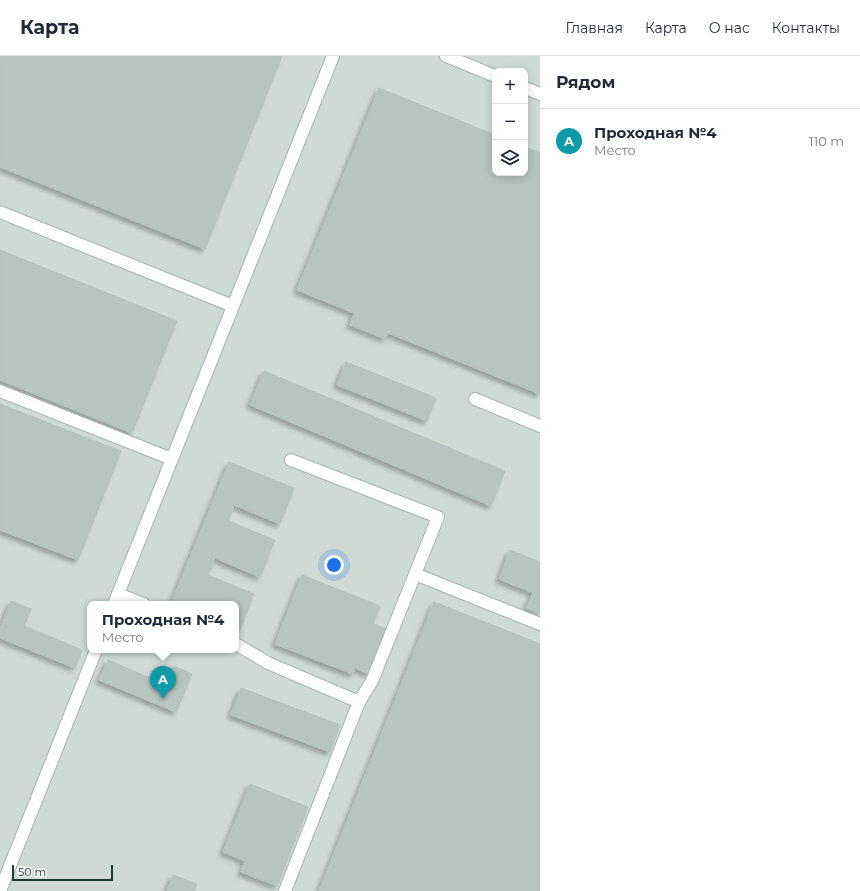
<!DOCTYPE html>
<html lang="ru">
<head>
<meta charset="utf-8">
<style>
	:root { --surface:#fff; --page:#f6f6f7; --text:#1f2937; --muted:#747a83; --line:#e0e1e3; --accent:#795249 }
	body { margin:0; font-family:Montserrat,sans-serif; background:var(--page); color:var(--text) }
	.controls { position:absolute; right:12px; top:12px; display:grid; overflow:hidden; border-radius:8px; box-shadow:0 2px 10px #0003 }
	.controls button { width:36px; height:36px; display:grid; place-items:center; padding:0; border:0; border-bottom:1px solid var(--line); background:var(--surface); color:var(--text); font:20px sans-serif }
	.scale { position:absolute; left:12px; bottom:10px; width:101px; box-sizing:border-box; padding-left:4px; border:2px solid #223a34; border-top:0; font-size:11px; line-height:14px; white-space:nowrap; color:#223a34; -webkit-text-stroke:3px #f1f7f4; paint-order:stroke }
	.you { position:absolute; left:334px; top:509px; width:14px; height:14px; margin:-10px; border:3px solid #fff; border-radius:50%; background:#1a73e8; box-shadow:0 0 0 6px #1a73e833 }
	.badge { display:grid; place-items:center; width:26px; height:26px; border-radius:50%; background:var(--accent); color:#fff; font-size:13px; font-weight:700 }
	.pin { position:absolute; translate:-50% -33px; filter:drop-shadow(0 1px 2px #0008) }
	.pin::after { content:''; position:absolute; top:21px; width:14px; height:12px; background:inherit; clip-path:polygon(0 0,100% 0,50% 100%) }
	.popup { position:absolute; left:87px; top:545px; width:152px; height:52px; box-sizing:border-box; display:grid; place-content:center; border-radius:8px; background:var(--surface); filter:drop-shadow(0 1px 3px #0005); font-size:13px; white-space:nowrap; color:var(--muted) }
	.popup b { font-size:15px; color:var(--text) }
	.popup::after { content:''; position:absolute; left:50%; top:100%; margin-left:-8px; border:8px solid transparent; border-top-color:var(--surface) }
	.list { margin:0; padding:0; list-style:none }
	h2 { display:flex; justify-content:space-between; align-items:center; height:52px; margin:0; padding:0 16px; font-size:17px }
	h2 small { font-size:13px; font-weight:400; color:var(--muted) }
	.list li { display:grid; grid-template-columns:26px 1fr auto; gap:12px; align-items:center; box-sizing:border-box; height:64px; padding:0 16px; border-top:1px solid var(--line) }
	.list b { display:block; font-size:15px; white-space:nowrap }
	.list p { margin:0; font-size:13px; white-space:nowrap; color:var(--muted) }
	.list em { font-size:13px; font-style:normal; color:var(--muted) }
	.icon { flex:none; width:22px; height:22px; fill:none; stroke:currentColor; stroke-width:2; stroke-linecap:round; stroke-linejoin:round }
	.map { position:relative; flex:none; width:540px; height:835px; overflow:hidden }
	header { display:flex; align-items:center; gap:24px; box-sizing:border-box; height:56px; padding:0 20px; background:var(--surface); border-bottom:1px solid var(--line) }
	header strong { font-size:19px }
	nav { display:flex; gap:22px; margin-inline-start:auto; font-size:14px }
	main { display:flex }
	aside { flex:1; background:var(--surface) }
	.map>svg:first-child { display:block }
	.built { fill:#cfdad5; fill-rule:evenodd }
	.building { fill:#b6c5bf; stroke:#b4c3bd; filter:url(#shadow) }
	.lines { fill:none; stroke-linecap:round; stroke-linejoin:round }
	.minor-casing { stroke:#a4b2ad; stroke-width:14 }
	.minor { stroke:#fff; stroke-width:12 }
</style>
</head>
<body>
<header>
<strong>Карта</strong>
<nav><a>Главная</a><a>Карта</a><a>О нас</a><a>Контакты</a></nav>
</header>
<main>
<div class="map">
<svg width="540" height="835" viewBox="0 0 540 835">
	<defs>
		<filter id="shadow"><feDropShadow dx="-3.5" dy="3.5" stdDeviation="2" flood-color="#0004"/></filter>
	</defs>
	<rect width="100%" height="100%" fill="#e1eae6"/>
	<!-- built -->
	<path class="built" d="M 0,0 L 540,0 L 540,835 L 0,835 ZM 495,15 L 525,15 L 525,117 L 495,117 ZM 90,548 L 236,548 L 236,594 L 90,594 Z"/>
	<!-- building -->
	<path class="building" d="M 0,0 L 282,0 L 205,193 L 0,111 Z
		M 379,32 L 495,79 L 495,117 L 525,117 L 525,91 L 540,97 L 540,338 L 388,277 L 385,283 L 350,269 L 354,257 L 297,234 Z
		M 0,194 L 177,265 L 132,377 L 0,324 Z
		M 346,306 L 436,342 L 427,365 L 337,329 Z
		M 264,315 L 505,415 L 491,450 L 250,349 Z
		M 0,348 L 121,395 L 78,504 L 0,474 Z
		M 229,406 L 294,432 L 280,468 L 234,449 L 228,465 L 275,484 L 260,521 L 215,502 L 208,519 L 254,538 L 240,573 L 236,571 L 236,548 L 179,548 L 172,545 Z
		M 510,494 L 540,506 L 540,558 L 526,552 L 533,537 L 499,523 Z
		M 302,519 L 380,550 L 373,568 L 387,573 L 369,618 L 355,612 L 353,618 L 275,588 Z
		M 11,545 L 31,553 L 24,570 L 82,594 L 75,612 L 0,582 L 0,573 Z
		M 434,546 L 540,588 L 540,835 L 319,835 Z
		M 108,604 L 166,629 L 174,610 L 192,618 L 176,656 L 99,624 Z
		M 241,632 L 340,669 L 330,696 L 231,659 Z
		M 250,728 L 308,751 L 277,830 L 241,816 L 245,805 L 223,796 Z
		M 173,819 L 197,828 L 194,835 L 167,835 Z"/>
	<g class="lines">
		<!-- minor casing -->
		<g class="minor-casing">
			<path id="minor" d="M 446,0 L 495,20
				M 525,32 L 540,38
				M 0,156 L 233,250
				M 0,335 L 172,403
				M 475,343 L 540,370
				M 415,518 L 540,568
				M 118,538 L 144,548
				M 114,548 L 333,0
				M 236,588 L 268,607 L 359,646 L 372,625 L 438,461 L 291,404
				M 0,835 L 96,594
				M 285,835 L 359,646"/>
		</g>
		<!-- minor -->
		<use href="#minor" class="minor"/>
	</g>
</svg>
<div class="controls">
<button>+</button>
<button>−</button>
<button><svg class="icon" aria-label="layers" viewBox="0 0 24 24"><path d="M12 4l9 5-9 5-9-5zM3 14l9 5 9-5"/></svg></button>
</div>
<div class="scale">50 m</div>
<div class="you"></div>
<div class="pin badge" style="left:163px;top:643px;background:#0f9aa8">A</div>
<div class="popup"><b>Проходная №4</b>Место</div>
</div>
<aside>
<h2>Рядом<small></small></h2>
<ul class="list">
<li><span class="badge" style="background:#0f9aa8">A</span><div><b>Проходная №4</b><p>Место</p></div><em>110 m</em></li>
</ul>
</aside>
</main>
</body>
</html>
